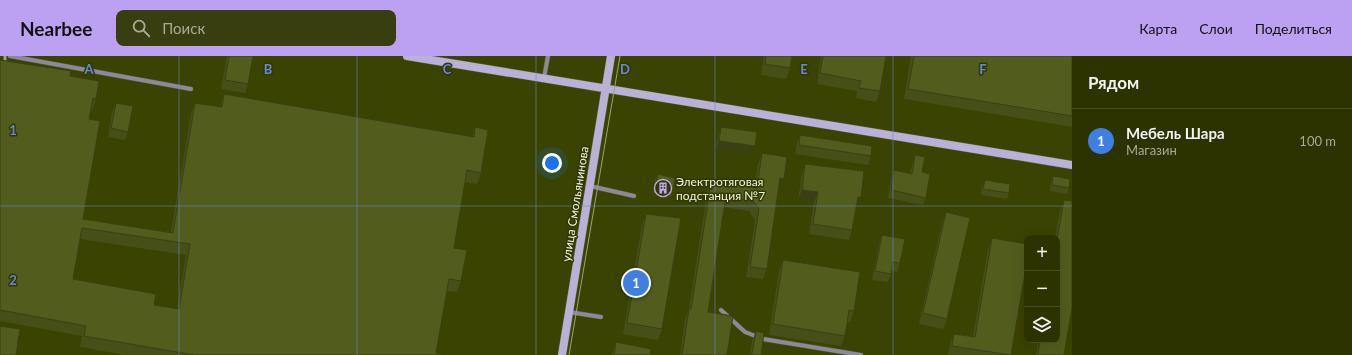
<!DOCTYPE html>
<html lang="ru">
<head>
<meta charset="utf-8">
<style>
	:root { --surface:#2c3200; --page:#383e0f; --text:#f1f3f6; --muted:#a6aa99; --line:#484d22; --accent:#bca0f2 }
	body { margin:0; font-family:Lato,sans-serif; background:var(--page); color:var(--text) }
	.controls { position:absolute; right:12px; bottom:12px; display:grid; overflow:hidden; border-radius:8px; box-shadow:0 4px 16px #0002 }
	.controls button { width:36px; height:36px; display:grid; place-items:center; padding:0; border:0; border-bottom:1px solid var(--line); background:var(--surface); color:var(--text); font:20px sans-serif }
	.you { position:absolute; left:552px; top:107px; width:14px; height:14px; margin:-10px; border:3px solid #fff; border-radius:50%; background:#1a73e8; box-shadow:0 0 0 6px #1a73e833 }
	.badge { display:grid; place-items:center; width:26px; height:26px; border-radius:50%; background:var(--accent); color:#fff; font-size:13px; font-weight:700 }
	.pin { position:absolute; translate:-50% -50%; border:2px solid #fff; box-shadow:0 1px 4px #0006 }
	.list { margin:0; padding:0; list-style:none }
	h2 { display:flex; justify-content:space-between; align-items:center; height:52px; margin:0; padding:0 16px; font-size:17px }
	h2 small { font-size:13px; font-weight:400; color:var(--muted) }
	.list li { display:grid; grid-template-columns:26px 1fr auto; gap:12px; align-items:center; box-sizing:border-box; height:64px; padding:0 16px; border-top:1px solid var(--line) }
	.list b { display:block; font-size:15px; white-space:nowrap }
	.list p { margin:0; font-size:13px; white-space:nowrap; color:var(--muted) }
	.list em { font-size:13px; font-style:normal; color:var(--muted) }
	.icon { flex:none; width:22px; height:22px; fill:none; stroke:currentColor; stroke-width:2; stroke-linecap:round; stroke-linejoin:round }
	.map { position:relative; flex:none; width:1072px; height:299px; overflow:hidden }
	header { display:flex; align-items:center; gap:24px; box-sizing:border-box; height:56px; padding:0 20px; background:var(--accent); color:#111 }
	header strong { font-size:19px }
	nav { display:flex; gap:22px; margin-inline-start:auto; font-size:14px }
	.search { width:280px; height:36px; background:var(--page); display:flex; align-items:center; gap:10px; box-sizing:border-box; padding:0 14px; border-radius:8px; color:var(--muted); font-size:15px }
	main { display:flex }
	aside { flex:1; background:var(--surface) }
	.map>svg:first-child { display:block }
	.lines { fill:none; stroke-linecap:round; stroke-linejoin:round }
	.lane-casing { stroke:#585f22; stroke-width:5 }
	.secondary-casing { stroke:#585f22; stroke-width:9 }
	.lane { stroke:#8d87a0; stroke-width:4 }
	.secondary { stroke:#bab0d8; stroke-width:8 }
	.tram { stroke:#9ea576; stroke-width:1 }
	.rail { stroke:#9ea576; stroke-width:3; stroke-dasharray:7 7; stroke-linecap:butt }
	.wall { fill:#474f19; fill-rule:evenodd }
	.shaded-wall { fill:#394014 }
	.building { fill:#525c1d; stroke:#394014; fill-rule:evenodd }
	.grid { fill:none; stroke:#6688d7; stroke-width:1; stroke-opacity:0.55 }
	.labels { text-anchor:middle; dominant-baseline:central; stroke-width:3; stroke-linejoin:round; paint-order:stroke }
	.poi-label { font-size:12px; fill:#eef5d5; stroke:#313706; text-anchor:start }
	.street-label { font-size:12px; fill:#eef5d5; stroke:#313706 }
	.grid-label { font-size:13px; text-anchor:middle; font-weight:bold; fill:#6688d7; stroke:#313706; stroke-width:3; stroke-linejoin:round; paint-order:stroke }
</style>
</head>
<body>
<header>
<strong>Nearbee</strong>
<div class="search"><svg class="icon" aria-label="search" viewBox="0 0 24 24"><circle cx="10" cy="10" r="6"/><path d="M15 15l6 6"/></svg>Поиск</div>
<nav><a>Карта</a><a>Слои</a><a>Поделиться</a></nav>
</header>
<main>
<div class="map">
<svg width="1072" height="299" viewBox="0 0 1072 299">
	<rect width="100%" height="100%" fill="#3b4300"/>
	<g class="lines">
		<!-- lane casing -->
		<g class="lane-casing">
			<path id="lane" d="M 10,0 L 191,33
				M 544,22 L 548,0
				M 590,130 L 634,140
				M 721,254 L 745,276 L 763,283 L 861,299
				M 569,256 L 601,261"/>
		</g>
		<!-- secondary casing -->
		<g class="secondary-casing">
			<path id="secondary" d="M 407,0 L 1072,109
				M 562,299 L 611,0"/>
		</g>
		<!-- lane -->
		<use href="#lane" class="lane"/>
		<!-- secondary -->
		<use href="#secondary" class="secondary"/>
		<!-- tram -->
		<path class="tram" d="M 569,299 L 620,0"/>
		<!-- rail -->
		<path class="rail" d="M 5,0 L 5,11"/>
	</g>
	<!-- wall -->
	<path class="wall" d="M 227,0 L 253,0 L 248,28 L 245,37 L 221,33 Z
		M 764,0 L 792,0 L 790,12 L 786,23 L 761,19 Z
		M 821,0 L 886,0 L 880,35 L 876,46 L 856,42 L 857,35 L 817,28 Z
		M 911,0 L 1072,0 L 1072,71 L 904,43 Z
		M 0,4 L 70,20 L 96,43 L 92,54 L 91,54 L 89,63 L 83,163 L 171,176 L 191,58 L 195,47 L 220,51 L 224,38 L 472,81 L 475,71 L 481,117 L 477,128 L 465,126 L 454,192 L 461,225 L 457,236 L 447,235 L 436,297 L 446,299 L 125,299 L 80,291 L 82,280 L 0,265 ZM 80,183 L 186,199 L 177,253 L 154,249 L 73,223 Z
		M 116,47 L 128,76 L 125,84 L 108,81 L 112,56 Z
		M 721,71 L 752,99 L 716,93 L 718,80 Z
		M 800,79 L 871,100 L 868,109 L 795,98 L 797,87 Z
		M 762,97 L 780,133 L 779,133 L 767,213 L 763,223 L 746,221 L 755,164 L 749,155 L 724,151 L 708,256 L 727,299 L 680,299 L 685,263 L 689,253 L 707,138 L 711,127 L 727,130 L 728,128 L 755,132 L 758,108 Z
		M 915,99 L 922,116 L 926,142 L 923,149 L 888,142 L 891,122 L 894,114 L 910,117 L 913,106 Z
		M 805,108 L 861,141 L 857,152 L 856,151 L 852,174 L 849,184 L 809,178 L 814,146 L 798,144 L 802,118 Z
		M 658,118 L 673,134 L 671,140 L 653,137 L 655,124 Z
		M 1053,120 L 1069,132 L 1067,138 L 1050,135 L 1051,126 Z
		M 985,124 L 1009,137 L 1007,143 L 981,139 L 982,130 Z
		M 1064,144 L 1064,299 L 1036,299 L 1038,284 L 1057,284 L 1057,182 L 1055,182 L 1060,155 Z
		M 946,156 L 947,263 L 943,273 L 919,268 L 942,167 Z
		M 646,158 L 662,273 L 658,284 L 623,278 L 642,169 Z
		M 882,179 L 900,207 L 897,216 L 892,215 L 888,226 L 872,224 L 879,188 Z
		M 992,182 L 1011,299 L 948,299 L 950,288 L 954,278 L 973,280 L 988,193 Z
		M 783,204 L 854,255 L 850,266 L 847,266 L 845,280 L 841,290 L 769,279 L 779,215 Z
		M 756,275 L 761,299 L 750,298 L 752,286 Z
		M 616,286 L 650,299 L 612,299 Z"/>
	<!-- shaded-wall -->
	<path class="shaded-wall" d="M 719,85 L 755,90 L 752,99 L 716,93 Z
		M 780,122 L 784,123 L 780,133 L 776,133 Z
		M 802,134 L 818,136 L 814,146 L 798,144 Z
		M 858,141 L 861,141 L 857,152 L 854,151 Z"/>
	<!-- building -->
	<path class="building" d="M 229,0 L 253,0 L 248,28 L 225,24 Z
		M 766,0 L 792,0 L 790,12 L 765,8 Z
		M 823,0 L 886,0 L 880,35 L 859,32 L 861,25 L 820,17 Z
		M 914,0 L 1072,0 L 1072,60 L 908,33 Z
		M 0,4 L 71,15 L 70,20 L 99,25 L 96,43 L 93,42 L 89,63 L 100,65 L 83,163 L 173,177 L 195,47 L 222,51 L 224,38 L 474,81 L 475,71 L 488,74 L 481,117 L 467,114 L 454,192 L 467,194 L 461,225 L 449,223 L 436,297 L 446,299 L 194,299 L 84,280 L 86,270 L 0,254 ZM 82,172 L 190,188 L 179,253 L 154,249 L 156,238 L 73,223 Z
		M 116,47 L 133,50 L 128,76 L 111,72 Z
		M 721,71 L 757,76 L 755,90 L 719,85 Z
		M 800,79 L 872,90 L 871,100 L 799,89 Z
		M 762,97 L 787,101 L 784,123 L 780,122 L 767,213 L 750,211 L 759,153 L 753,145 L 726,140 L 708,256 L 733,260 L 727,299 L 682,299 L 689,253 L 691,253 L 711,127 L 728,130 L 728,128 L 757,132 Z
		M 915,99 L 925,101 L 922,116 L 930,118 L 926,142 L 891,134 L 894,114 L 912,118 Z
		M 805,108 L 864,115 L 861,141 L 858,141 L 852,174 L 813,168 L 818,136 L 802,134 Z
		M 658,118 L 675,122 L 673,134 L 655,131 Z
		M 1053,120 L 1070,123 L 1069,132 L 1052,129 Z
		M 985,124 L 1010,128 L 1009,137 L 983,133 Z
		M 1064,144 L 1072,145 L 1072,252 L 1064,299 L 1038,299 L 1040,284 L 1057,284 L 1057,184 Z
		M 946,156 L 970,162 L 947,263 L 923,257 Z
		M 646,158 L 681,162 L 662,273 L 627,267 Z
		M 882,179 L 905,183 L 900,207 L 893,206 L 891,218 L 875,215 Z
		M 992,182 L 1027,188 L 1027,206 L 1011,299 L 952,290 L 954,278 L 975,281 Z
		M 783,204 L 860,216 L 854,255 L 849,254 L 845,280 L 773,268 Z
		M 0,270 L 20,273 L 16,299 L 0,299 Z
		M 756,275 L 764,277 L 761,299 L 748,299 L 748,298 L 752,298 Z
		M 616,286 L 651,293 L 650,299 L 614,299 Z"/>
	<!-- grid -->
	<path class="grid" d="M 179,0 L 179,299M 357,0 L 357,299M 536,0 L 536,299M 715,0 L 715,299M 893,0 L 893,299M 0,150 L 1072,150"/>
	<!-- icons -->
	<defs>
		<g id="building-ring" transform="scale(0.9)"><circle r="9.5" fill="#313706" stroke="#bea9f4" stroke-width="1.5"/><path d="M-4-6H4V6H1V3H-1V6H-4ZM-2.5-4.3h1.7v1.8h-1.7ZM.8-4.3h1.7v1.8H.8ZM-2.5-1h1.7V.8h-1.7ZM.8-1h1.7V.8H.8Z" fill="#bea9f4"/></g>
	</defs>
	<g fill-rule="evenodd">
		<use href="#building-ring" x="663" y="132"/>
	</g>
	<g class="labels">
		<!-- poi labels -->
		<g class="poi-label">
			<text x="676" y="125">Электротяговая<tspan x="676" dy="14">подстанция №7</tspan></text>
		</g>
		<!-- street labels -->
		<g class="street-label">
			<text transform="translate(575 148) rotate(-81)">улица Смольянинова</text>
		</g>
	</g>
	<g class="grid-label">
		<text x="89" y="18">A</text>
		<text x="268" y="18">B</text>
		<text x="447" y="18">C</text>
		<text x="625" y="18">D</text>
		<text x="804" y="18">E</text>
		<text x="983" y="18">F</text>
		<text x="13" y="79">1</text>
		<text x="13" y="229">2</text>
	</g>
</svg>
<div class="controls">
<button>+</button>
<button>−</button>
<button><svg class="icon" aria-label="layers" viewBox="0 0 24 24"><path d="M12 4l9 5-9 5-9-5zM3 14l9 5 9-5"/></svg></button>
</div>
<div class="you"></div>
<div class="pin badge" style="left:636px;top:227px;background:#3f7fe0">1</div>
</div>
<aside>
<h2>Рядом<small></small></h2>
<ul class="list">
<li><span class="badge" style="background:#3f7fe0">1</span><div><b>Мебель Шара</b><p>Магазин</p></div><em>100 m</em></li>
</ul>
</aside>
</main>
</body>
</html>
